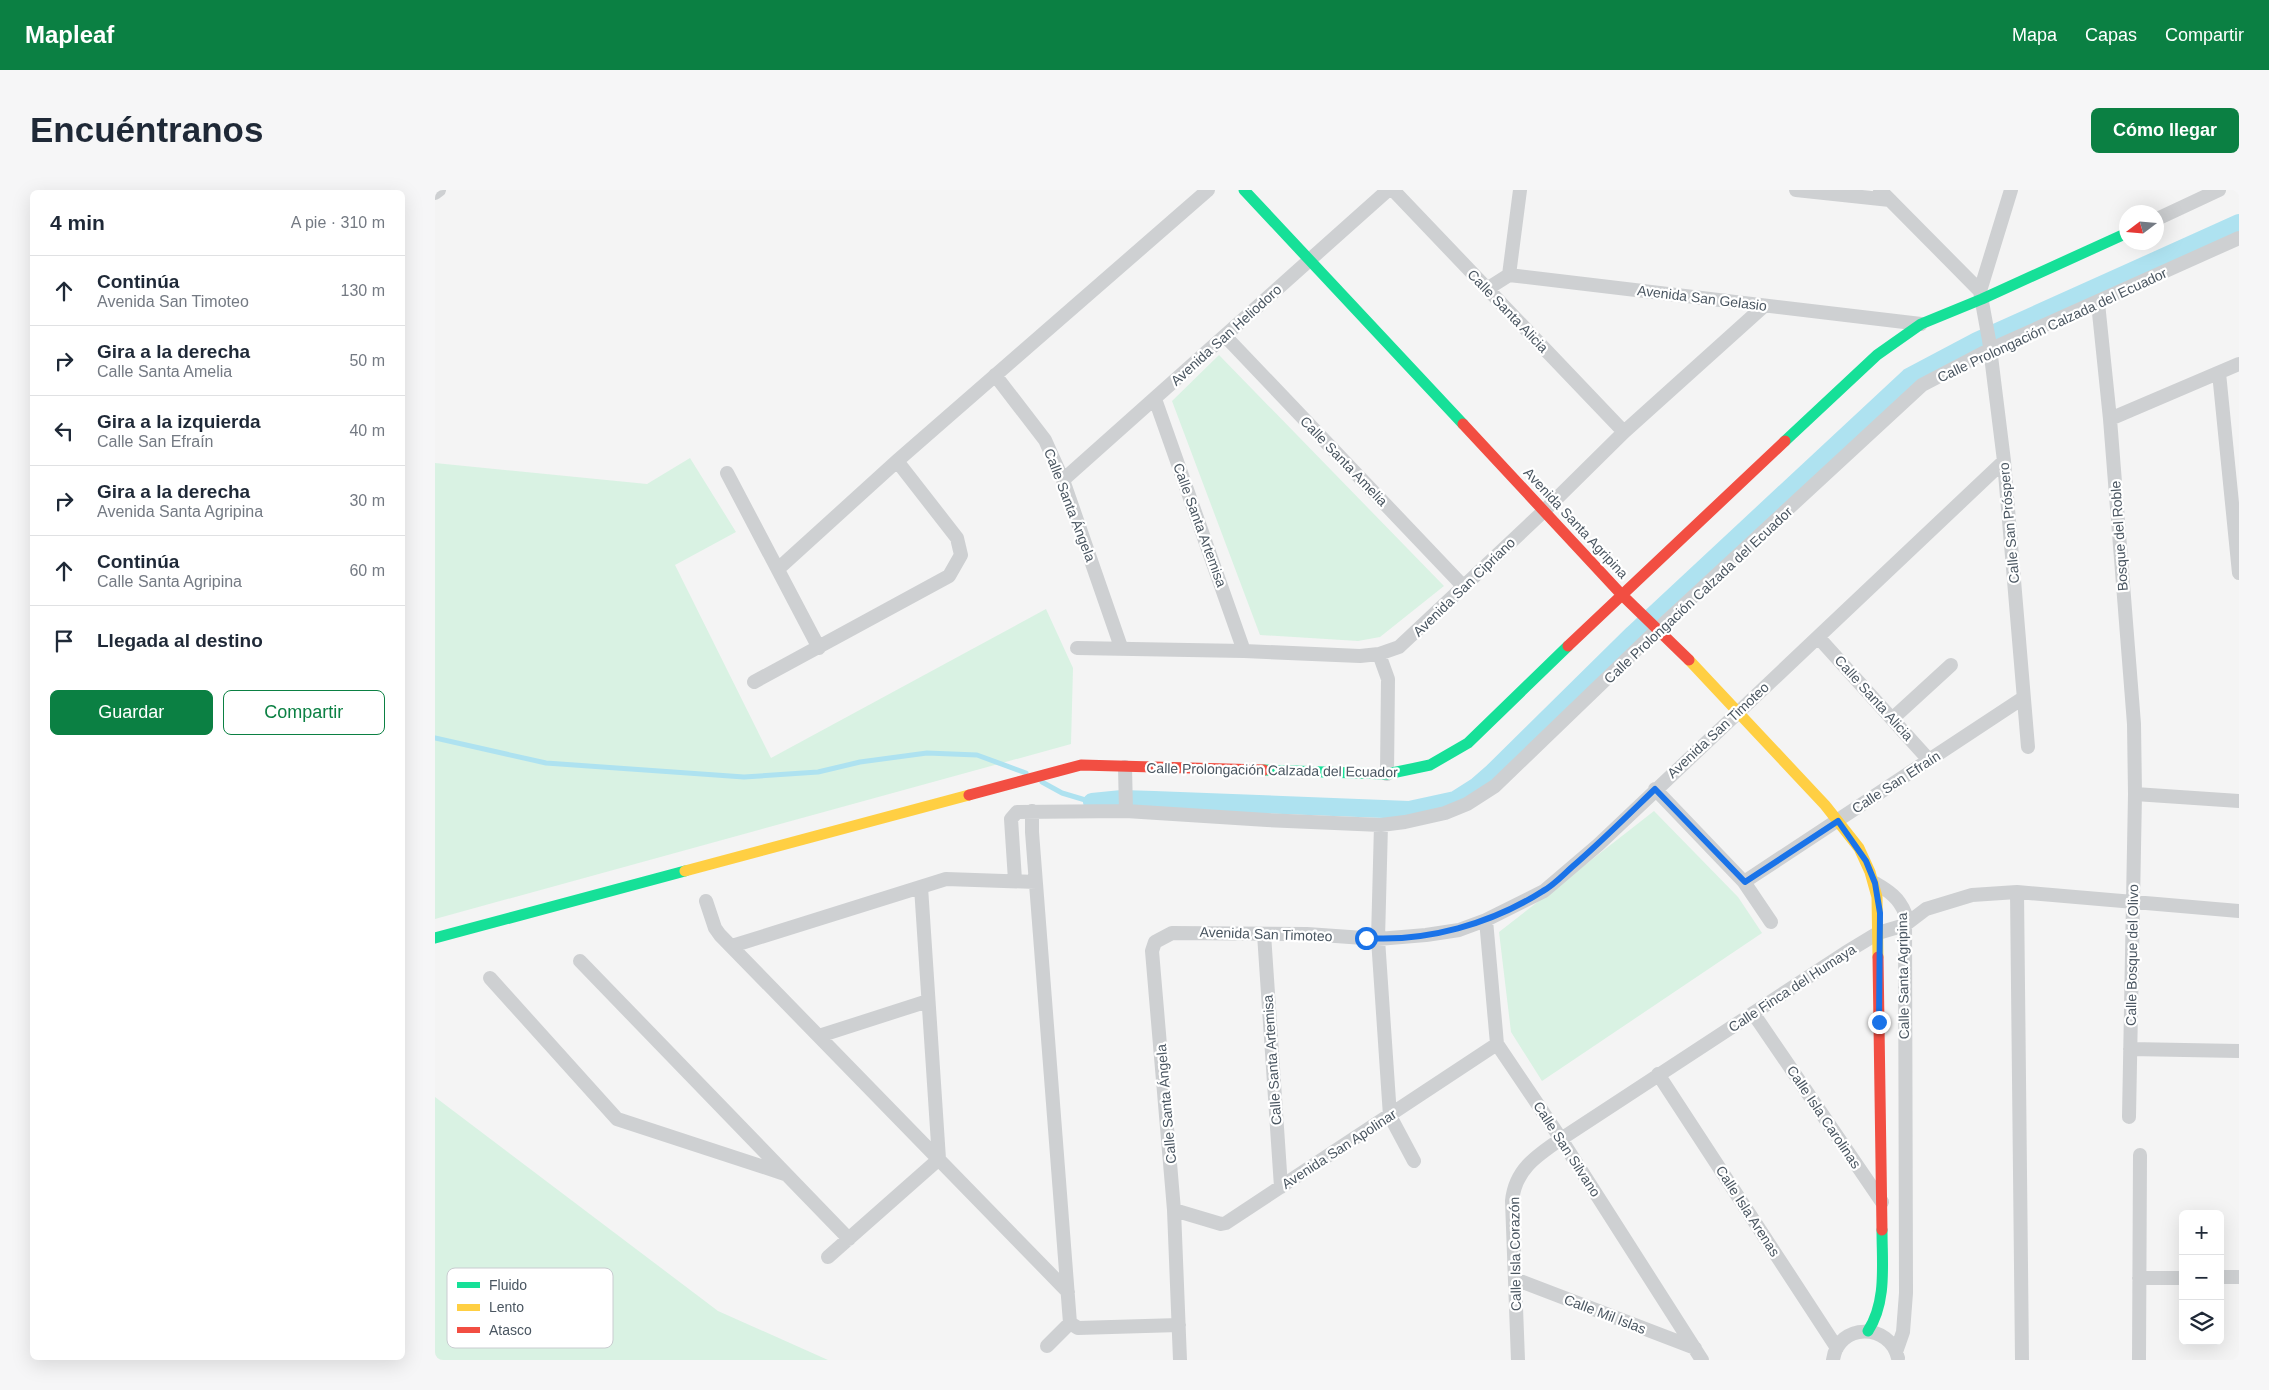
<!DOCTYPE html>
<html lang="es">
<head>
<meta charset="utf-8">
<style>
	:root { --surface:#fff; --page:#f6f6f7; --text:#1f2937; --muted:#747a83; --line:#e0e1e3; --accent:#0b8043 }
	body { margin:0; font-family:Helvetica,sans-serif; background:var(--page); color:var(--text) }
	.controls { position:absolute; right:15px; bottom:15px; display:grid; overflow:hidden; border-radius:8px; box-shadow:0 5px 20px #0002 }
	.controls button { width:45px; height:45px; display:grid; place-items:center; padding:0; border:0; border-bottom:1px solid var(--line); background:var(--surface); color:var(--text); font:25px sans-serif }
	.compass { position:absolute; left:1684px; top:15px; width:45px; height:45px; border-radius:50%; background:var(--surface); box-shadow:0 5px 20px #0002; rotate:254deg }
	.stop { position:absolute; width:15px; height:15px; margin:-11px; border:4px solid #1a73e8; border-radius:50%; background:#fff }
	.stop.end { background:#1a73e8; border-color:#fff; box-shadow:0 1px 5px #0008 }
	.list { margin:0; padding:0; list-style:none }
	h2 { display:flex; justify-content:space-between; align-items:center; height:65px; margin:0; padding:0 20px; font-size:21px }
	h2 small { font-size:16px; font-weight:400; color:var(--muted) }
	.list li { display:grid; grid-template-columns:32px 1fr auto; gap:15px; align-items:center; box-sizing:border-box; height:70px; padding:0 20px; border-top:1px solid var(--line) }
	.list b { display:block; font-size:19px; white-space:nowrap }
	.list p { margin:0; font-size:16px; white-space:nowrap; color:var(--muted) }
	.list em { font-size:16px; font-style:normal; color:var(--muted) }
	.actions { display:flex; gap:10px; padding:15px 20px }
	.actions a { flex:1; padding:11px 0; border:1px solid var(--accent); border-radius:8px; text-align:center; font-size:18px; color:var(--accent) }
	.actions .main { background:var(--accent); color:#fff }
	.icon { flex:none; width:28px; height:28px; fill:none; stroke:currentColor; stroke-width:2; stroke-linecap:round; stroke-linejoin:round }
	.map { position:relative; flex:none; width:1804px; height:1170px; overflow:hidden; border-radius:8px }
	header { display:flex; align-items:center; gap:30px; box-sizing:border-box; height:70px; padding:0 25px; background:var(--accent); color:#fff }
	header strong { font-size:24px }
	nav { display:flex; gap:28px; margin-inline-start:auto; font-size:18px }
	.intro { display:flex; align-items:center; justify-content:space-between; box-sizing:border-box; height:120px; padding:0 30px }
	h1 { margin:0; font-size:35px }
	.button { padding:12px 22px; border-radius:8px; background:var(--accent); color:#fff; font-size:18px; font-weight:700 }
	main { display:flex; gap:30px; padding:0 30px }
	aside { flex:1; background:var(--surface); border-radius:8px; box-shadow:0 5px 20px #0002 }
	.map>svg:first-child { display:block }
	.green { fill:#d9f2e3 }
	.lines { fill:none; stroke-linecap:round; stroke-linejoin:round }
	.stream { stroke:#aee2f0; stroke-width:5 }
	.canal { stroke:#aee2f0; stroke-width:18 }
	.street { stroke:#ced0d2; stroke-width:14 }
	.fast { stroke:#16e098; stroke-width:11 }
	.slow { stroke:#ffcf43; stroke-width:11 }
	.jam { stroke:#f24e42; stroke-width:11 }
	.route { stroke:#1a73e8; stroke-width:6 }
	.labels { text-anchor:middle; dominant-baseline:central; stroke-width:4.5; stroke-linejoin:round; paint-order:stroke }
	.street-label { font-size:14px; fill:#4a5661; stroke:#fff }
	.key { fill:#fff; stroke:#c9ccd0; stroke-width:1 }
	.key-label { font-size:14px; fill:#4a5661 }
</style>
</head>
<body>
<header>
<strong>Mapleaf</strong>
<nav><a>Mapa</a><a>Capas</a><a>Compartir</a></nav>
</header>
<div class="intro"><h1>Encuéntranos</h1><a class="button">Cómo llegar</a></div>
<main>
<aside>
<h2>4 min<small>A pie · 310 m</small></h2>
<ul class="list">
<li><svg class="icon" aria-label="ahead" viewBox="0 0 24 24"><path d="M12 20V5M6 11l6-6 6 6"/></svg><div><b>Continúa</b><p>Avenida San Timoteo</p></div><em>130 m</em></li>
<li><svg class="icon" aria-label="right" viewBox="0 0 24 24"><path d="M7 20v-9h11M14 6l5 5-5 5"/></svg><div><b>Gira a la derecha</b><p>Calle Santa Amelia</p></div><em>50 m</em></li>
<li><svg class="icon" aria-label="left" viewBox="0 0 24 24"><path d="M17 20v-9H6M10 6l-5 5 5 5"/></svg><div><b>Gira a la izquierda</b><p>Calle San Efraín</p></div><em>40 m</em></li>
<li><svg class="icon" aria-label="right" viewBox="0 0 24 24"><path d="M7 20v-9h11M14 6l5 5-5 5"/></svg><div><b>Gira a la derecha</b><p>Avenida Santa Agripina</p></div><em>30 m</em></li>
<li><svg class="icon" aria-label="ahead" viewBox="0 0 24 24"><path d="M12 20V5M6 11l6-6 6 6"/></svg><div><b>Continúa</b><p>Calle Santa Agripina</p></div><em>60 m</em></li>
<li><svg class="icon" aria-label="arrive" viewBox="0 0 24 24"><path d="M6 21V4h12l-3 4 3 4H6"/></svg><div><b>Llegada al destino</b></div></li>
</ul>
<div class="actions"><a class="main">Guardar</a><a>Compartir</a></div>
</aside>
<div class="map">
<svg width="1804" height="1170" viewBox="0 0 1804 1170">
	<rect width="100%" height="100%" fill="#f4f4f4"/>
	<!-- green -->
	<path class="green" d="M 784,165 L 1009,396 L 945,447 L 923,451 L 825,445 L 737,211 Z
		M 255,268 L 301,342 L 240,375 L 336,568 L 611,419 L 638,478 L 636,554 L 0,729 L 0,273 L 212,294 Z
		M 1219,621 L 1303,707 L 1327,743 L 1107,891 L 1076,842 L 1064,742 Z
		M 0,907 L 283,1121 L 393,1170 L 0,1170 Z"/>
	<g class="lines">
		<!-- stream -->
		<path class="stream" d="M 0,548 L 111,573 L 309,587 L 383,582 L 425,572 L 492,563 L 542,565 L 591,583
			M 607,592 L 627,603 L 657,612"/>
		<!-- canal -->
		<path class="canal" d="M 657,612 L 687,609 L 719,610 L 974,620 L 1020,610 L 1042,596 L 1058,582 L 1198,444 L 1474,187 L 1542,151 L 1804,33"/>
		<!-- street -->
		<path class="street" d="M 958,0 L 1189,242
			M 1361,0 L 1455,10
			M 1445,0 L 1545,101 L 1554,150 L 1569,271 L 1593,557
			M 0,3 L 4,0
			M 1722,29 L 1784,0
			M 1074,85 L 1085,0
			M 1052,99 L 1074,85 L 1486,134
			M 1545,101 L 1576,0
			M 1663,113 L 1675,229 L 1699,534 L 1700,604 L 1694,927
			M 790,146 L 1028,396
			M 1784,183 L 1804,383
			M 560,185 L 610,250 L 628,290 L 686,457
			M 720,209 L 809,461
			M 1675,229 L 1804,174
			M 292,283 L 384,458
			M 628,290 L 953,0
			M 343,379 L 462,271 L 773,0
			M 1383,447 L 1494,570
			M 642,458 L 809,461 L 925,466 L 944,464 L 964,457 L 1110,320 L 1189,242 L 1329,116
			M 944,464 L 953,489 L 952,584
			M 319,492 L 514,386 L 526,365 L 522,348 L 462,271
			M 1457,529 L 1516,475
			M 690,577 L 691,621 L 832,630 L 946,635 L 970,632 L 1010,623 L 1032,614 L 1060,596 L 1223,439 L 1487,195 L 1554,160 L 1804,48
			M 1220,599 L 1309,692 L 1336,732
			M 1700,604 L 1804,611
			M 597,621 L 597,642 L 635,1133 L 612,1156
			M 946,635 L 943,749 L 955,926 L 979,971
			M 580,690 L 576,629 L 582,622 L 691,621
			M 1309,692 L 1588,508
			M 1440,693 C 1454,701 1464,708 1470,723 L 1471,1103 L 1468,1142 L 1461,1162
			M 1582,702 L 1587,1170
			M 271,711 L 280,738 L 285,745 L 633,1102
			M 1051,730 L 1062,854 L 1126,949 L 1267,1170
			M 829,744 L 846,997
			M 297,756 L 511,689 L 601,692
			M 145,771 L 414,1049
			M 55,788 L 182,929 L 350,984
			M 1318,823 L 1447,1012
			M 384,846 L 493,811
			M 1695,859 L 1804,861
			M 1223,884 L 1402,1158
			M 739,1020 L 786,1034 L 791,1033 L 1062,854
			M 393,1067 L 504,969 L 486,697
			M 1785,1087 L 1804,1087
			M 1704,1088 L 1748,1088
			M 1080,1089 L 1260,1158
			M 635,1133 L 643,1138 L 744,1135
			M 745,1170 L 739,1020 L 717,761 L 720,752 L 737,743 L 872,744 L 943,749 L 991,745 L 1024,740 L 1051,730 L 1109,701 L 1163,655 L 1569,271
			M 1083,1170 L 1077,1011 C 1080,980 1101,966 1126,949 L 1410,763 L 1443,743 L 1470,735 L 1491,719 L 1537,705 L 1582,702 L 1804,721
			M 1398,1170 C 1403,1132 1455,1133 1463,1168
			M 1704,1170 L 1705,965"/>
		<!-- fast -->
		<path class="fast" d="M 809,0 L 1028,234
			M 1350,251 L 1442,165 L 1486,134 L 1547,109 L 1692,43
			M 829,580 L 952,584 L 995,575 L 1033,553 L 1133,456
			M 0,748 L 250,681
			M 1433,1141 C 1452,1112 1447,1074 1447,1040"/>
		<!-- slow -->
		<path class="slow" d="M 1254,470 L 1390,615 L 1424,658 L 1435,682 L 1442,707 L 1443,767
			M 250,681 L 534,605"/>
		<!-- jam -->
		<path class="jam" d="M 1028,234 L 1186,404 L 1254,470
			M 1133,456 L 1350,251
			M 534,605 L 646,575 L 829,580
			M 1443,767 L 1447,1040"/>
	</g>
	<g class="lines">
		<!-- route -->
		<path class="route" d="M 931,748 C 992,752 1056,734 1108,701 C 1119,695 1128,685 1137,677 C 1166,652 1193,625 1220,599 L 1310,692 L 1403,631 L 1431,671 L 1440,693 L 1445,723 L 1444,832"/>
	</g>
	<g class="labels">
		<!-- street labels -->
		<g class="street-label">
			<text transform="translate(1267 108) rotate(7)">Avenida San Gelasio</text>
			<text transform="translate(1073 121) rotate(46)">Calle Santa Alicia</text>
			<text transform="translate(1617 135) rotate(-25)">Calle Prolongación Calzada del Ecuador</text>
			<text transform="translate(791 145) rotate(-42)">Avenida San Heliodoro</text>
			<text transform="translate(909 271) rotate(46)">Calle Santa Amelia</text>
			<text transform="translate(635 315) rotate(69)">Calle Santa Ángela</text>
			<text transform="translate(1141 333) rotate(47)">Avenida Santa Agripina</text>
			<text transform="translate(1574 333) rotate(-95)">Calle San Próspero</text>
			<text transform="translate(765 335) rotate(70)">Calle Santa Artemisa</text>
			<text transform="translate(1684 346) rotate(-94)">Bosque del Roble</text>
			<text transform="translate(1029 397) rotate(-44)">Avenida San Cipriano</text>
			<text transform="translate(1263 405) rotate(-43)">Calle Prolongación Calzada del Ecuador</text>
			<text transform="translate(1439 508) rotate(48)">Calle Santa Alicia</text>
			<text transform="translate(1283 540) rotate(-43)">Avenida San Timoteo</text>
			<text transform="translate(837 580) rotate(1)">Calle Prolongación Calzada del Ecuador</text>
			<text transform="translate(1461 592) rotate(-33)">Calle San Efraín</text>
			<text transform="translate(831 744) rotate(2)">Avenida San Timoteo</text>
			<text transform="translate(1697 765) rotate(-89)">Calle Bosque del Olivo</text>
			<text transform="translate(1468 786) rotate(-91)">Calle Santa Agripina</text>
			<text transform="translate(1357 798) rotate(-33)">Calle Finca del Humaya</text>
			<text transform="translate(837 870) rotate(-94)">Calle Santa Artemisa</text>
			<text transform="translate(731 914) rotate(-95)">Calle Santa Ángela</text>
			<text transform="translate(1389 927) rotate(56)">Calle Isla Carolinas</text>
			<text transform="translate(904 959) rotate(-33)">Avenida San Apolinar</text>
			<text transform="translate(1132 959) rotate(57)">Calle San Silvano</text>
			<text transform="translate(1313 1021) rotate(57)">Calle Isla Arenas</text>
			<text transform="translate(1080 1064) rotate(-91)">Calle Isla Corazón</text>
			<text transform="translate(1170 1124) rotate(21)">Calle Mil Islas</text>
		</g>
	</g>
	<!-- legend -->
	<rect x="12" y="1078" width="166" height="80" rx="8" class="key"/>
	<rect x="22" y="1092" width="23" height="6" fill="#16e098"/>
	<rect x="22" y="1114" width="23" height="7" fill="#ffcf43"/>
	<rect x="22" y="1137" width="23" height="6" fill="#f24e42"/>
	<g class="key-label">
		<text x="54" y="1100">Fluido</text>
		<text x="54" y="1122">Lento</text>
		<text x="54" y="1145">Atasco</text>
	</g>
</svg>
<div class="controls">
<button>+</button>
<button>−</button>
<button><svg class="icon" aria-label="layers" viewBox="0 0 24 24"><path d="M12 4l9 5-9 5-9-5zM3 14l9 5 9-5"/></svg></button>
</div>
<svg class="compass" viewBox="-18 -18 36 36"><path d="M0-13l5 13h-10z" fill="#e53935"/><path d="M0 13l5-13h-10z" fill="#747a83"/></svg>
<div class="stop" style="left:931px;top:748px"></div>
<div class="stop end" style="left:1444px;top:832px"></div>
</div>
</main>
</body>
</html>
